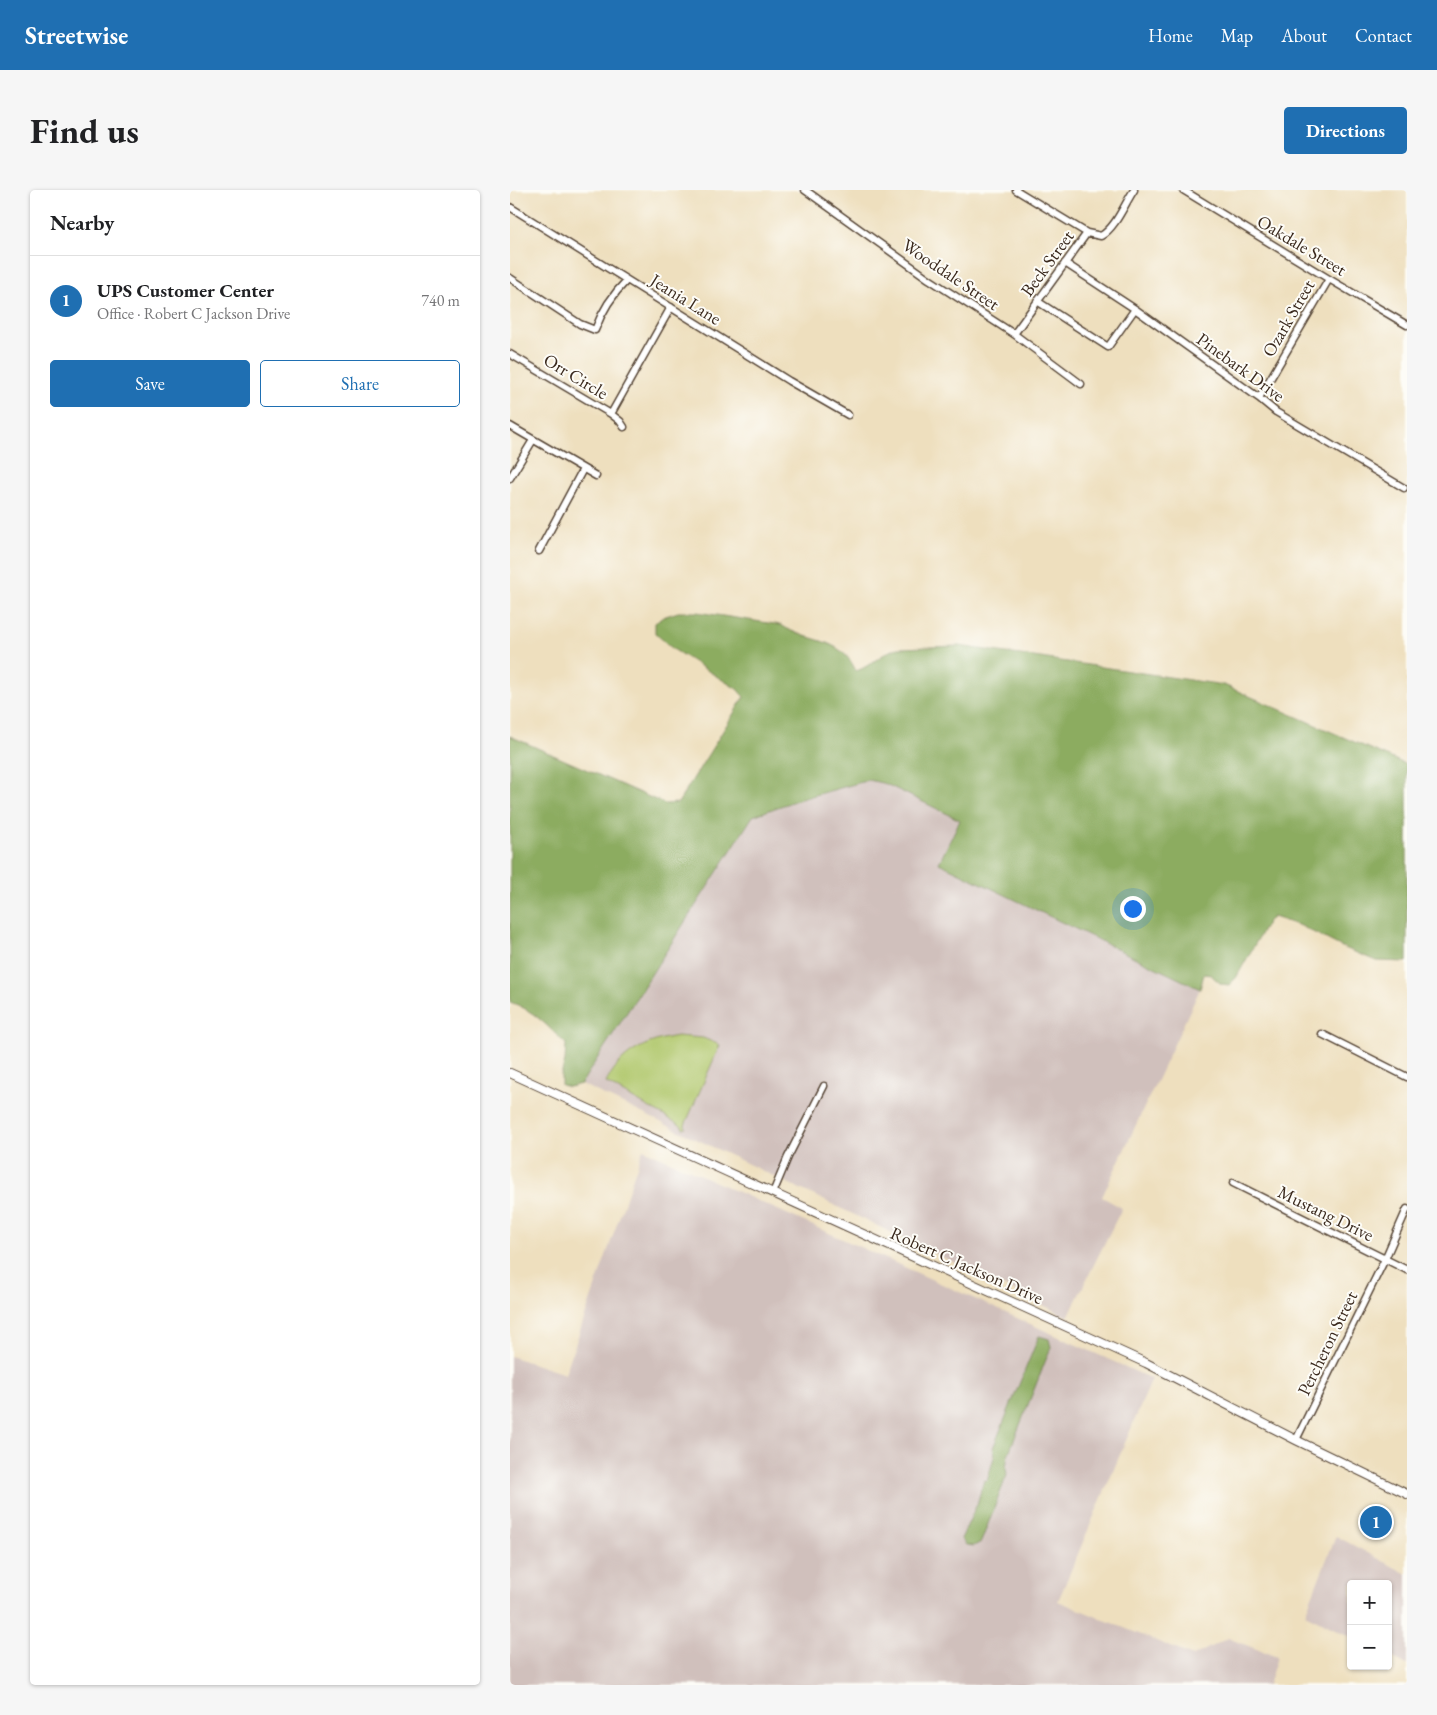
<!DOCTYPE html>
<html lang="en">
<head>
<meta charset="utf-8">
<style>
	:root { --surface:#fff; --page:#f6f6f6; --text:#202124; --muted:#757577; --line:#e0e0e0; --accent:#1f6fb2 }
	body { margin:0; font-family:"EB Garamond",serif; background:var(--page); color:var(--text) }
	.controls { position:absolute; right:15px; bottom:15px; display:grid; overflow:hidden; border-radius:5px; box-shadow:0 1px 4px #0004 }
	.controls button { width:45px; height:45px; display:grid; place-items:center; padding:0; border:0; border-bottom:1px solid var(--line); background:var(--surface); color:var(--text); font:25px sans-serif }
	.you { position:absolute; left:622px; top:718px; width:18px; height:18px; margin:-12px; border:4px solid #fff; border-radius:50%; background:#1a73e8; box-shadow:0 0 0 8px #1a73e833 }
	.badge { display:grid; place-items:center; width:32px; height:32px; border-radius:50%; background:var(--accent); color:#fff; font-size:16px; font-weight:700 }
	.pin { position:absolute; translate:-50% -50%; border:2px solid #fff; box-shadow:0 1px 5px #0006 }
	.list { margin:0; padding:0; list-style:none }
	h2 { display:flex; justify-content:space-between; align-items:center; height:65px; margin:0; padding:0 20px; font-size:21px }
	h2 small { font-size:16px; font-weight:400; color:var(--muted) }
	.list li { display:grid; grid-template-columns:32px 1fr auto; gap:15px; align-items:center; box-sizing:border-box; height:90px; padding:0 20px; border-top:1px solid var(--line) }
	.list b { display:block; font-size:19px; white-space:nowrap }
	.list p { margin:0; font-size:16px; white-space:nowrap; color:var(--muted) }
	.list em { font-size:16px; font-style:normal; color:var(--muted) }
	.actions { display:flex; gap:10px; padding:15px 20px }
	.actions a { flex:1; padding:11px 0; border:1px solid var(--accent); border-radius:5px; text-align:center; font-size:18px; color:var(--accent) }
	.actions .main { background:var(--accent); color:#fff }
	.map { position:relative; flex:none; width:897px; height:1495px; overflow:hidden; border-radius:5px }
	header { display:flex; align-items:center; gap:30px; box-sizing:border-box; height:70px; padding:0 25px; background:var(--accent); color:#fff }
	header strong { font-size:24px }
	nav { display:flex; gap:28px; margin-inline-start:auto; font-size:18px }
	.intro { display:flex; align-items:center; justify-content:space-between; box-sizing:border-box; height:120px; padding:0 30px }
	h1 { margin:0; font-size:35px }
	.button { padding:12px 22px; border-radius:5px; background:var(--accent); color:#fff; font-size:18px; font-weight:700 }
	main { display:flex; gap:30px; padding:0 30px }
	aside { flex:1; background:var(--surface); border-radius:5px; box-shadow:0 1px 4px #0004 }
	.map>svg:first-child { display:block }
	.industrial { fill:#d0c0bc }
	.green { fill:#b1c86d; stroke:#767946 }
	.forest { fill:#8cac60; stroke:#646b3f }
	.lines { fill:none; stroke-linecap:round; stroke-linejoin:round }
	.minor-casing { stroke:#564536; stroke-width:9 }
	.major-casing { stroke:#564536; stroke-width:10 }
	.minor { stroke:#fff; stroke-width:6 }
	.major { stroke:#fff; stroke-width:8 }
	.labels { text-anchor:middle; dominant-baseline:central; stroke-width:4; stroke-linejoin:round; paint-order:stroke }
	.street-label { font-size:18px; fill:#3b2a1e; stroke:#fdfcf7 }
</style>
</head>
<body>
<header>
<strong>Streetwise</strong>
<nav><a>Home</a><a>Map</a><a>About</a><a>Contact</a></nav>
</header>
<div class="intro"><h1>Find us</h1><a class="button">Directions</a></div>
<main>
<aside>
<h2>Nearby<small></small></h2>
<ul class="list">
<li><span class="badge">1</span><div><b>UPS Customer Center</b><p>Office · Robert C Jackson Drive</p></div><em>740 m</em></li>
</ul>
<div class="actions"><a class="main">Save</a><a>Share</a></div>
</aside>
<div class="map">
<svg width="897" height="1495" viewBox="0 0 897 1495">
	<rect width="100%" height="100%" fill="#fdfcf7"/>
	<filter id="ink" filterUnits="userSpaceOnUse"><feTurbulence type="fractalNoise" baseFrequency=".02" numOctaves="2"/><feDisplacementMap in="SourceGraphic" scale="10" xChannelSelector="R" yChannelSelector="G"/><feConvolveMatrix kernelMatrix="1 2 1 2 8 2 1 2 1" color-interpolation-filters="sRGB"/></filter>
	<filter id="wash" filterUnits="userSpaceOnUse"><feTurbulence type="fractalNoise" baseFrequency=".0096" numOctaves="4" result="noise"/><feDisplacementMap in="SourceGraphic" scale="20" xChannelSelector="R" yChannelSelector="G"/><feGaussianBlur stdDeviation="1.12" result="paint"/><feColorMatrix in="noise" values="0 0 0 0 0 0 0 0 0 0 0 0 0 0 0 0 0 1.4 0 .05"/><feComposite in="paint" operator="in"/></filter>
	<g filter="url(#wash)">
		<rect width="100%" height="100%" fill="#eedfbe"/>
		<!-- industrial -->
		<path class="industrial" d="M 359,590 L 376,594 L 450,630 L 429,673 L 690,799 L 592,1007 L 612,1018 L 558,1127 L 71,894 L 243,626 L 287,610 Z
			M 133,959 L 642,1189 L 548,1411 L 683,1466 L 718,1448 L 767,1467 L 758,1495 L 0,1495 L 0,1166 L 55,1184 Z
			M 826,1346 L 897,1384 L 897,1475 L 878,1465 L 878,1394 L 841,1394 L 841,1447 L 795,1424 Z"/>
		<!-- green -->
		<path class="green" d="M 167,846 L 193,848 L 210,855 L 175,935 L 176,938 L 173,939 L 172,936 L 96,893 C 110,863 136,851 167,846 Z"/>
		<!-- forest -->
		<path class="forest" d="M 168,422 L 187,422 L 271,435 C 299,454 330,445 346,481 C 362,476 372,462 388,458 L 449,456 L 714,495 L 897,575 L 897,772 L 866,771 L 830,756 L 791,736 L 763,727 L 758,731 L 726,788 L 719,795 L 711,794 L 701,785 L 694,784 L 690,799 L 429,673 L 450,630 L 376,594 L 359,590 L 287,610 L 243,626 L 71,894 L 59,897 L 51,895 L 51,885 L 55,871 L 56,854 C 38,837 24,820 0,812 L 0,546 L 155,614 L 168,613 L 234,507 L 227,499 L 163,459 L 145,443 L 145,433 L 153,427 Z
			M 529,1146 L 539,1149 L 541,1157 L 498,1265 L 496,1277 L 497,1285 L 471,1352 L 464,1356 L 456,1355 L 451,1349 L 467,1314 L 474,1290 L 477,1291 L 485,1264 L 483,1258 Z"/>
	</g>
	<g filter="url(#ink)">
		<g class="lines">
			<!-- minor casing -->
			<g class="minor-casing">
				<path id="minor" d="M 295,0 L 419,89 L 504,144 L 571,194
					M 506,0 L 577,43 L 591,46 C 606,37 614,15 624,0
					M 673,0 L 819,89 L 897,135
					M 0,17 L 279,191 L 338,225
					M 555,73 L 625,119 L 749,208 L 766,222 L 894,298
					M 0,88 L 70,134 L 85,140 C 92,121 103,104 117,90
					M 527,111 L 598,157 L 625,119
					M 504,144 L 577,43
					M 0,164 L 101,224 L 110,231 L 114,237
					M 749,208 L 819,89
					M 101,224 L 161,117
					M 0,236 L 86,286
					M 0,288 L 23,250
					M 29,361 L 73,279
					M 812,844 L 897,887
					M 723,993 L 897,1080
					M 263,1003 L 278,967 L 314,896
					M 786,1250 L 875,1069 L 897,1019"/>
			</g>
			<!-- major casing -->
			<g class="major-casing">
				<path id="major" d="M 0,883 L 636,1173 L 786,1250 L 897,1304"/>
			</g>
			<!-- minor -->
			<use href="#minor" class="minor"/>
			<!-- major -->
			<use href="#major" class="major"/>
		</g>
	</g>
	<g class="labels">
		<!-- street labels -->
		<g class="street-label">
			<text transform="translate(792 55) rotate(31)">Oakdale Street</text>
			<text transform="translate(537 73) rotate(-54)">Beck Street</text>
			<text transform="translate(441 84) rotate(34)">Wooddale Street</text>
			<text transform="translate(176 109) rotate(32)">Jeania Lane</text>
			<text transform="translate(778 128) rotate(-60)">Ozark Street</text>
			<text transform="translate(731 177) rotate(36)">Pinebark Drive</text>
			<text transform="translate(66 186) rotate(31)">Orr Circle</text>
			<text transform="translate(816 1023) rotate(26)">Mustang Drive</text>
			<text transform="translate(457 1075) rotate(24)">Robert C Jackson Drive</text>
			<text transform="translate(817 1153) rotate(-64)">Percheron Street</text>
		</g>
	</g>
</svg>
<div class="controls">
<button>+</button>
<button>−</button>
</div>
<div class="you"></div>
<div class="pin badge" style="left:866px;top:1332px">1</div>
</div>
</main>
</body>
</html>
